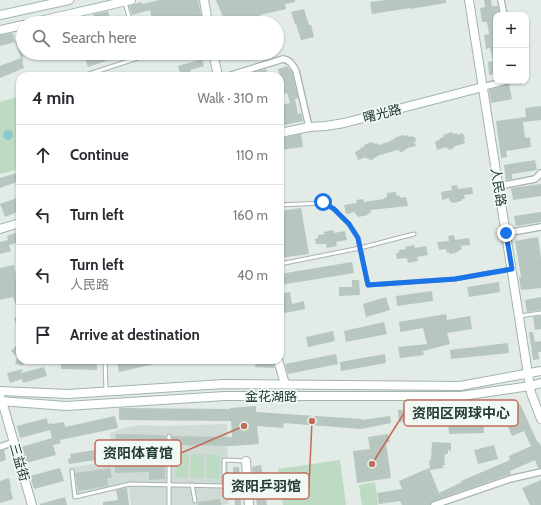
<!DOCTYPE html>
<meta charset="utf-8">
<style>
body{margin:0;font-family:Cabin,"Noto Sans SC",sans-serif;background:#f7f7f7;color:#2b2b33}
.controls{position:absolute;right:12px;top:12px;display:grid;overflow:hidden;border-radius:8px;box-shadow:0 1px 3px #0004}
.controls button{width:36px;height:36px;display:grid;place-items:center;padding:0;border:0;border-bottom:1px solid #e1e1e2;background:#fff;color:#2b2b33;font:20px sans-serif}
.stop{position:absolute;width:12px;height:12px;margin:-9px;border:3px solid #1a73e8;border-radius:50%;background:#fff}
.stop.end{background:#1a73e8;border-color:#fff;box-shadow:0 1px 4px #0008}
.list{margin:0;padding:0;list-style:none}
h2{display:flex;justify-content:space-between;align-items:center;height:52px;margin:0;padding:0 16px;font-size:17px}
h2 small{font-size:13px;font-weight:400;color:#7c7c81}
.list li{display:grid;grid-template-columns:26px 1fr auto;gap:12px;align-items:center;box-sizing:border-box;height:60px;padding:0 16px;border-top:1px solid #e1e1e2}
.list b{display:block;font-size:15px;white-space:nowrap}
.list p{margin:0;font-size:13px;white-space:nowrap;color:#7c7c81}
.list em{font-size:13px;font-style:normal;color:#7c7c81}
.icon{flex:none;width:22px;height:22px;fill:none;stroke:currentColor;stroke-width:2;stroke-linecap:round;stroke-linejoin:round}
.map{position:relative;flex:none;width:541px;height:505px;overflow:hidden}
.search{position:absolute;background:#fff;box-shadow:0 1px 3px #0004;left:16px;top:16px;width:268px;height:44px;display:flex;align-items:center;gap:10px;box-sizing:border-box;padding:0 14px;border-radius:22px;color:#7c7c81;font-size:15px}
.panel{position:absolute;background:#fff;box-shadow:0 1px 3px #0004;left:16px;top:72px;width:268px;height:292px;border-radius:12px}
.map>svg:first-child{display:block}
.built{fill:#d0dbd5}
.green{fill:#bcdbc2}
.water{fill:#8dc8cd}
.building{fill:#b7c6bf}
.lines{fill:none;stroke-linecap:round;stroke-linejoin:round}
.lane-casing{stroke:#a5b3ad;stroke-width:5}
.street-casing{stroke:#a5b3ad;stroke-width:8}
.secondary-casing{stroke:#a1b6ad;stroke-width:10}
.lane{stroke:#fff;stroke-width:3}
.street{stroke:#fff;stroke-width:5.5}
.secondary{stroke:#fff;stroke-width:8}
.route{stroke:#1a73e8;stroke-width:5}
.labels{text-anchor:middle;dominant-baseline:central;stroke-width:3.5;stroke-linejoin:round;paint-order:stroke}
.street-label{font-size:13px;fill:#233b33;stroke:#f2f8f4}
.leader{fill:none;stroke:#c16d59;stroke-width:1.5}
.callout-dot{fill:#c16d59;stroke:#f2f8f4;stroke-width:1.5}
.callout{fill:#f2f8f4;stroke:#c16d59;stroke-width:1.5}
.callout-label{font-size:14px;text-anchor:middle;font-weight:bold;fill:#233b33}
</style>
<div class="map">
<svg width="541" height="505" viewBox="0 0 541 505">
<rect width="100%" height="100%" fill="#e2ebe6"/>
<polygon class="built" points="227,424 228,504 221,505 131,505 129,487 72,499 69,468 112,461 110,433 124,428 140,425 165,426"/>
<g class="green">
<polygon points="20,96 20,169 0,174 0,102"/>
<polygon points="176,453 189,454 188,478 175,477"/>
<rect x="191" y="454" width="13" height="24"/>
<polygon points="207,454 220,455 219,479 206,478"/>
<polygon points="340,460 346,505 283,505 278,469"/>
<polygon points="375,482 378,505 362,505 359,485"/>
</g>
<circle class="water" cx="8" cy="135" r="5"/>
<g class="building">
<polygon points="160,0 198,0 202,18 183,23 153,23 150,10 132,15 129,6 141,2 142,4"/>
<polygon points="216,0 295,0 295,2 285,4 286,9 260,15 263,23 213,23 213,21 223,17"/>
<polygon points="387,0 446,0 446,3 410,9 410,8 372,14 370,2"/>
<polygon points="484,0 491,0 492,6 498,6 500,15 496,15 496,20 493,21 494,34 496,34 496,74 489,75 488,62 493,61 490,48 486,49 484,35 489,34 487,22 482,22 480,8 485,7"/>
<polygon points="304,9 309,25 311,25 314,37 301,40 296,24 295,24 291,12"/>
<polygon points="108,11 111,22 107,23 96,23 93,14"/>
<polygon points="13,33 15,41 23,38 23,63 15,42 0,46 0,35"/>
<polygon points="94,53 127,53 127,54 88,67 84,56"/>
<polygon points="21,58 24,68 0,78 0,66"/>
<polygon points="202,59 204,66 190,70 192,76 181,76 178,66"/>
<polygon points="287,66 292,72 298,98 295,99 298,114 301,113 303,121 280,126 280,105 290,103 287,93 280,95 280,76 278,69"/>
<polygon points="266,69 268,76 242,76"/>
<polygon points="509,85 512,99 491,103 489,90"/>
<polygon points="541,106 541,120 523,122 525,138 530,137 531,147 506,151 507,157 501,158 496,121 526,117 525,108"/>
<polygon points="452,132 453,134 457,133 458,135 462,133 462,135 464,134 465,139 463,139 465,143 453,147 454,148 449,150 448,148 446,149 446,147 437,150 435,142 440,139 440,138 444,137 443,135"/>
<polygon points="301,134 303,147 280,150 280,138"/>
<polygon points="403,135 404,136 408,135 409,137 412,136 413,137 415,137 416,141 414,142 416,146 407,148 407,149 404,150 405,151 400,152 399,150 397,151 397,150 377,156 377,157 374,158 374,159 369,160 369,158 366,159 366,157 358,160 355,152 361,149 360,148 364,147 364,145 372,142 374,144 377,143 378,145 382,144 391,141 391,140 395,139 394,138"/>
<polygon points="535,160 537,170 512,174 512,179 506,180 504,165"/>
<polygon points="20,172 20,181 0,188 0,178"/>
<polygon points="541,184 541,196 513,200 511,188"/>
<polygon points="457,185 458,189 472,187 473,194 464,195 465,199 462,199 462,201 459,201 459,202 452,203 452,202 450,202 449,198 442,200 441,192 452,190 451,186"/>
<polygon points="396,192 396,196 399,195 400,198 406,197 408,206 370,210 371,213 367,214 368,215 358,217 357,215 356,215 355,212 346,214 344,205 357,203 356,200 363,199 364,202 384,199 384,198 387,197 387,193"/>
<polygon points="20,197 20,211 5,217 0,204"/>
<polygon points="301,208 309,254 280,258 280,211"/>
<polygon points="541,212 541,222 516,226 514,216"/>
<polygon points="333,230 334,233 345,231 347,240 336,242 337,246 327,248 326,244 316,244 315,239 318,238 318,235 325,234 324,232"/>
<polygon points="20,231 20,242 9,245 11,251 0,254 0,242 8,240 7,236"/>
<polygon points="454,235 455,240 469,238 470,245 461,246 462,250 458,250 459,252 456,252 456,253 449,254 449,252 447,253 446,249 439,250 437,242 449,241 448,236"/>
<polygon points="538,237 541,258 541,288 521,290 519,277 521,277 515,241"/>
<polygon points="414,245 415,248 426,246 428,255 417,257 418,261 408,263 407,258 397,259 396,253 399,253 399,250 406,249 405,247"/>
<polygon points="352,262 354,273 280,285 280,274"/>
<polygon points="14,265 16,276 15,276 20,290 20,315 19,315 13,297 0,300 0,268"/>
<polygon points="352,280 359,280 360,295 339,296 339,287 352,287"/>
<polygon points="499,282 500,292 469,297 467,287"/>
<polygon points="432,291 433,301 397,306 396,296"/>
<polygon points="290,292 292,304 304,301 305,309 280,314 280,294"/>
<polygon points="386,297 390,310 366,317 363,304"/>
<polygon points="541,297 541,310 527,312 525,300"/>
<polygon points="446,314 447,320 470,316 472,329 447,333 450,344 423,351 424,355 400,358 398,347 427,344 423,328 400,332 399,322"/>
<polygon points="541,316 541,329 535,330 533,317"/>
<polygon points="20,317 20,333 19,334 14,318"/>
<polygon points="384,322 387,334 346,342 344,331"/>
<polygon points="333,331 335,341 308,347 306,337"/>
<polygon points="529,332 533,332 535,342 541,341 541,352 538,352 539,359 533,360"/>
<polygon points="20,342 20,360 25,360 23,366 15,364 17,357 11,351"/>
<polygon points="508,343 509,353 451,359 450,350"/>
<polygon points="336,354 338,364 288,374 285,364"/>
<polygon points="385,354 386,363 341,371 340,362"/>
<polygon points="61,360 97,360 97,370 61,369"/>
<polygon points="123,360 163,360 163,362 119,372 117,362"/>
<polygon points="256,360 273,360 274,368 255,367"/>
<polygon points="44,367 47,376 23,383 22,379 10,383 7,373 23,369 21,373"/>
<polygon points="514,403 520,404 538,443 539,442 541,446 541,468 538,468 535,460 510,471 511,474 433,501 431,503 430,505 402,505 400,501 379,504 377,493 402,489 399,481 429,468 439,493 462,482 461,481 510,460 509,456 531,446 524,431 512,436 503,416 483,417 484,433 449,434 448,419 399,422 398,410 514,404"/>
<polygon points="256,406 256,412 362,419 362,420 390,416 391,423 361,429 284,423 283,428 257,426 259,444 233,446 172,445 172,436 232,437 231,421 119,420 119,408 230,409 230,408"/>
<polygon points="115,416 118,428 60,440 61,443 53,445 56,455 26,463 21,447 52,438 50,430 20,438 17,426 47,418 48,424 51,423 52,424 64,422 65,427"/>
<polygon points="116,434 164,435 164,436 166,436 166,444 154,444 153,458 153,462 165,462 165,479 149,480 149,472 115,473 115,464 146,465 147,444 115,444"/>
<polygon points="388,434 390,442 386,443 391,478 357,483 353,451 370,449 368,437"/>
<polygon points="432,442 451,443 451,451 448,450 448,454 445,454 445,457 444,457 445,465 443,465 443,468 430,470 429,461 431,460"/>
<polygon points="494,445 498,459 478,464 474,450"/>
<polygon points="106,448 108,458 69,464 68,459 71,458 70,454"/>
<polygon points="4,450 6,460 0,462 0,451"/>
<polygon points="261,465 267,505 257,505 253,477 252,467"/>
<polygon points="233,467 239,467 241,505 235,505"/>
<polygon points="60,468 64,481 34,489 30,476"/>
<polygon points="110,468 112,478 107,478 108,486 78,491 75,473"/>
<polygon points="9,478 11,487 10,487 13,499 0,503 0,481"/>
<polygon points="541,480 541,505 530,505 522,488"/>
<polygon points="127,488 129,505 103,505 103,502 118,500 116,490"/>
<polygon points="65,497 67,505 40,505 40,504"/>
<polygon points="220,499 221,505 198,505 198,502"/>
</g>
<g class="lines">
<g class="lane-casing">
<g id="lane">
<polyline points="125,3 131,23"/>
<polyline points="86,75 153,53"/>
<polyline points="280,205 323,203 334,209 349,224 358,238 368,285 455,279 511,269"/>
<polyline points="280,264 360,248 414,234"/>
<polyline points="519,316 541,313"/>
<polyline points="105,360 106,390"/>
<polyline points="156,458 169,459"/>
<polyline points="72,471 75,497 130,484 224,486 224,460 246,461"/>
<polyline points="192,485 195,501"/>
<polyline points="169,505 169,436"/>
</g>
</g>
<g class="street-casing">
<g id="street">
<polyline points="501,0 504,15"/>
<path d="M228,76l55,-17c7,1 10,6 13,12l13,56"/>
<polyline points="483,87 507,81"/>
<polyline points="499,186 535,179 541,173"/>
<polyline points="506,233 541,227"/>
<polyline points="0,447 14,442"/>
<polyline points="434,505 510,479 541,472"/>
</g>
</g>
<g class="secondary-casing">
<g id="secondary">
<polyline points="204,0 208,23"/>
<polyline points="469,0 528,374 531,393 541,419"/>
<polyline points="0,15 69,0"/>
<polyline points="31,23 131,0"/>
<polyline points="0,30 23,25"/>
<polyline points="213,53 218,76"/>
<polyline points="280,133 309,127 326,126 344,123 483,87"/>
<polyline points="0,229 20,223"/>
<polyline points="278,360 285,384"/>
<polyline points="0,391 68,394 224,384 460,386 541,371"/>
<polyline points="0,397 2,401 32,505"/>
<polyline points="0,401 66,406 225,396 461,396 530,386 541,383"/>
<polyline points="246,461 249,505"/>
</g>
</g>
<use href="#lane" class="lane"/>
<use href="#street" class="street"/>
<use href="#secondary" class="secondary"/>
</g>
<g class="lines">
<polyline class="route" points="323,202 334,209 349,224 358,238 360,248 368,285 455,279 512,269 506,233"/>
</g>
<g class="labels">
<g class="street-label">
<text transform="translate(382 113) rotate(-14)">曙光路</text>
<text transform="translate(499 187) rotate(81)">人民路</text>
<text x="271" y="396">金花湖路</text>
<text transform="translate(20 462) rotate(74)">三益街</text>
</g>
</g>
<path class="leader" d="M372 464L404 413M244 426L181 453M312 421L309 486"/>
<g class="callout-dot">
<circle cx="372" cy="464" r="4"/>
<circle cx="244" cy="426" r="4"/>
<circle cx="312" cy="421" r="4"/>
</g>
<g class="callout">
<rect x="404" y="400" width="114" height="26" rx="4"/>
<rect x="95" y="440" width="86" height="26" rx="4"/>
<rect x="223" y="473" width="86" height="26" rx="4"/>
</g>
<g class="callout-label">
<text x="461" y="418">资阳区网球中心</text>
<text x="138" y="458">资阳体育馆</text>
<text x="266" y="491">资阳乒羽馆</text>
</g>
</svg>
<div class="controls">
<button>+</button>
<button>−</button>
</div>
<div class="stop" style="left:323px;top:202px"></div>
<div class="stop end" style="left:506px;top:233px"></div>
<div class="search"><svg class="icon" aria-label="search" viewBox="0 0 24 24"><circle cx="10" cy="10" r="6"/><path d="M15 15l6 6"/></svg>Search here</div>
<section class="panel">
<h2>4 min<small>Walk · 310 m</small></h2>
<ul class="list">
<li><svg class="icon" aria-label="ahead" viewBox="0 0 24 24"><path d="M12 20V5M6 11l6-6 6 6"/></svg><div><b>Continue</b></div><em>110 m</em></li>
<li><svg class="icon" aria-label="left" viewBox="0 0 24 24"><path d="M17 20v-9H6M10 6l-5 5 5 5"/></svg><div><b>Turn left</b></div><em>160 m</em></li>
<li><svg class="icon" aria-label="left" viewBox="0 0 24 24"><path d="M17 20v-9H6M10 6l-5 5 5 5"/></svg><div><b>Turn left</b><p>人民路</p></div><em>40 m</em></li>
<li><svg class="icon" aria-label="arrive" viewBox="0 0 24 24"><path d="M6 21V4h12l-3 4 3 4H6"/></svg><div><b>Arrive at destination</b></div></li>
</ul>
</section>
</div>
